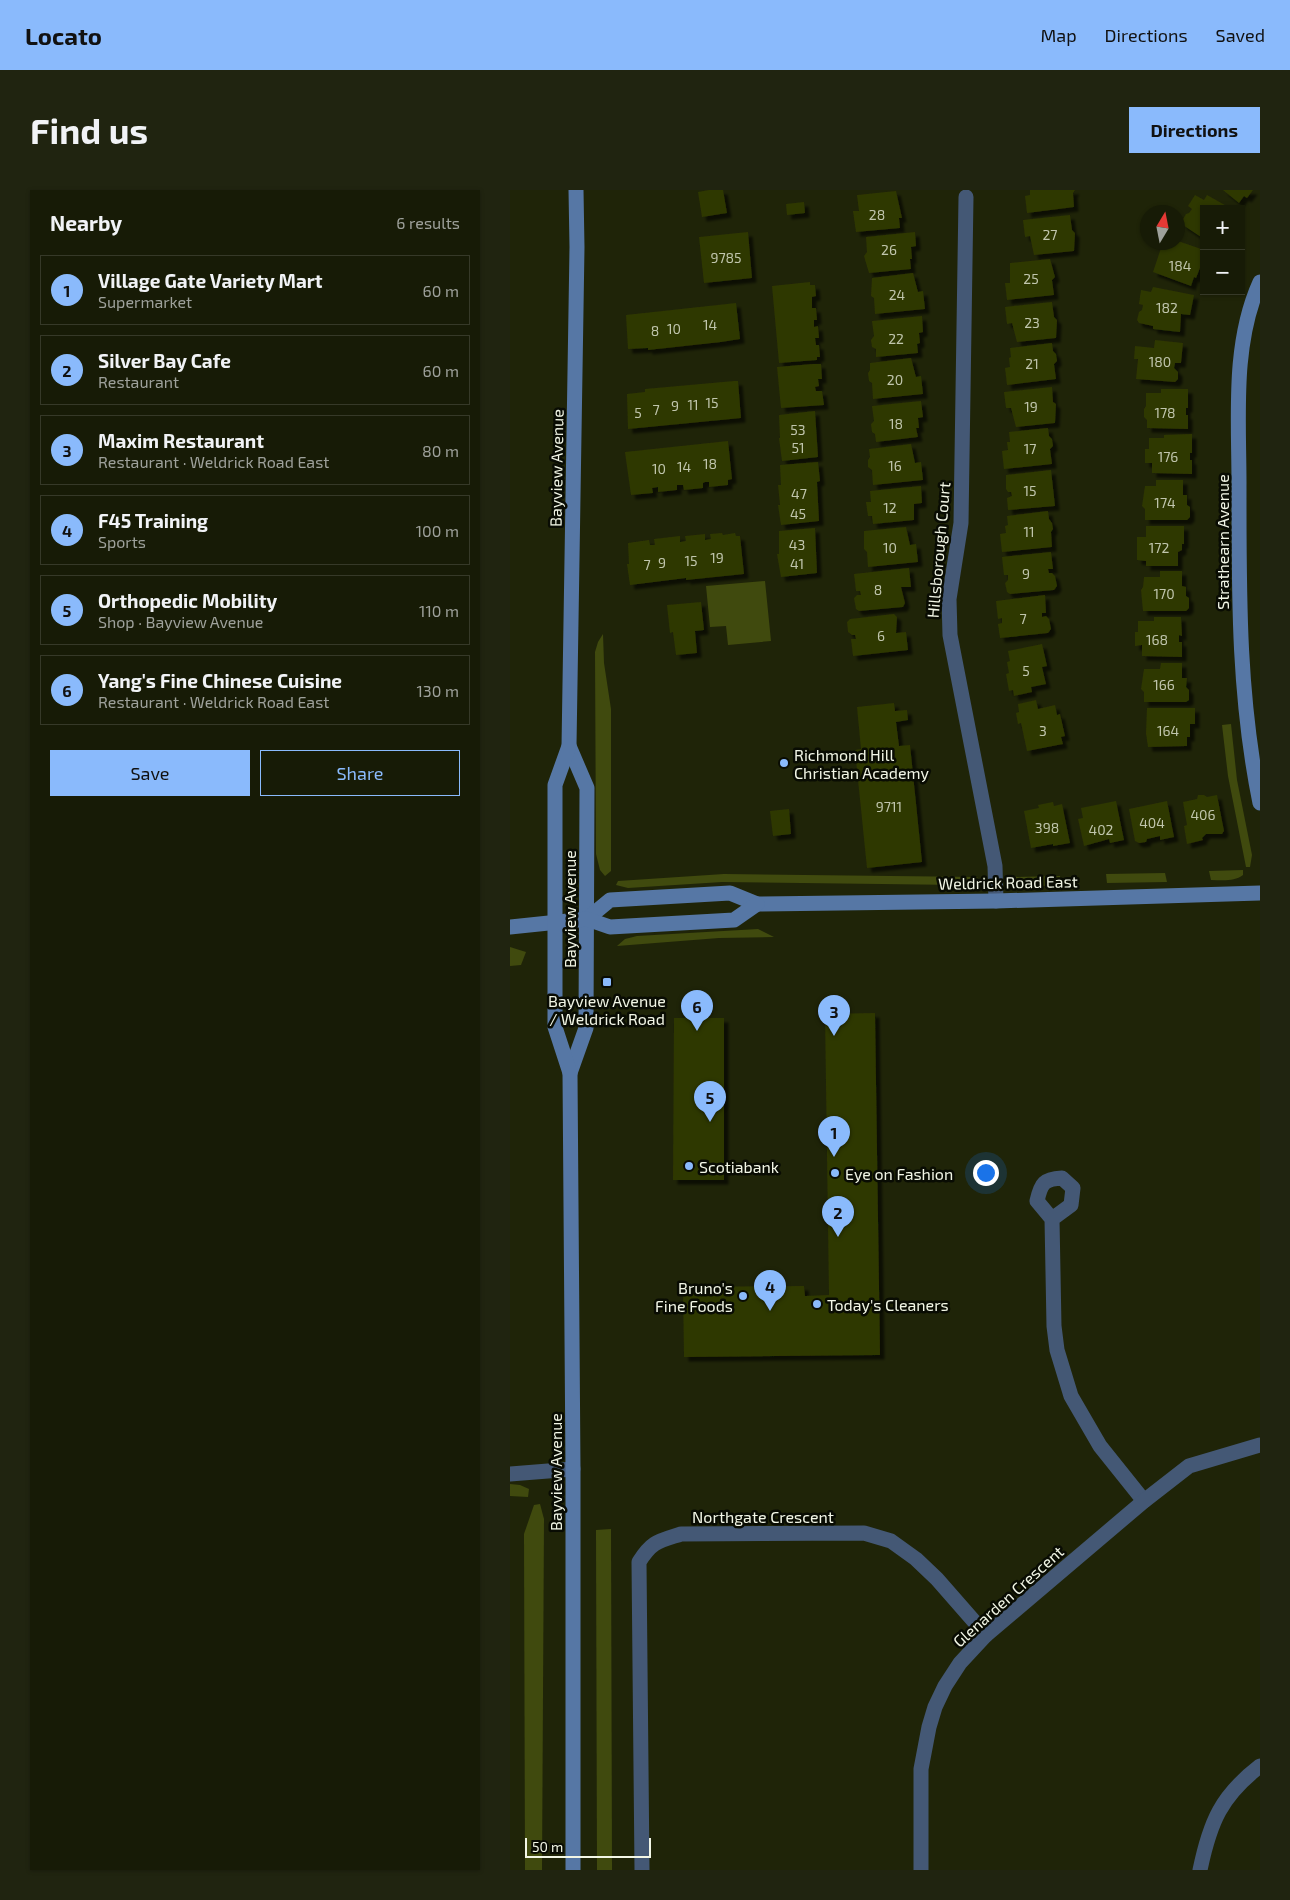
<!DOCTYPE html>
<meta charset="utf-8">
<style>
body{margin:0;font-family:"Exo 2",sans-serif;background:#202410;color:#f1f3f6}
.controls{position:absolute;right:15px;top:15px;display:grid;overflow:hidden;border-radius:0px;box-shadow:0 1px 4px #0004}
.controls button{width:45px;height:45px;display:grid;place-items:center;padding:0;border:0;border-bottom:1px solid #363928;background:#171b06;color:#f1f3f6;font:25px sans-serif}
.compass{position:absolute;left:630px;top:15px;width:45px;height:45px;border-radius:50%;background:#171b06;box-shadow:0 1px 4px #0004;rotate:10deg}
.scale{position:absolute;left:15px;bottom:12px;width:126px;box-sizing:border-box;padding-left:5px;border:2px solid #f2f6e6;border-top:0;font-size:14px;line-height:18px;white-space:nowrap;color:#f2f6e6;-webkit-text-stroke:4px #090c03;paint-order:stroke}
.you{position:absolute;left:475px;top:982px;width:18px;height:18px;margin:-12px;border:4px solid #fff;border-radius:50%;background:#1a73e8;box-shadow:0 0 0 8px #1a73e833}
.badge{display:grid;place-items:center;width:32px;height:32px;border-radius:50%;background:#8abafc;color:#111;font-size:16px;font-weight:700}
.pin{position:absolute;translate:-50% -41px;filter:drop-shadow(0 1px 2px #0008)}
.pin::after{content:'';position:absolute;top:26px;width:18px;height:15px;background:inherit;clip-path:polygon(0 0,100% 0,50% 100%)}
.list{margin:0;padding:0;list-style:none}
h2{display:flex;justify-content:space-between;align-items:center;height:65px;margin:0;padding:0 20px;font-size:21px}
h2 small{font-size:16px;font-weight:400;color:#9ea19b}
.list li{display:grid;grid-template-columns:32px 1fr auto;gap:15px;align-items:center;box-sizing:border-box;height:70px;margin:0 10px 10px;padding:0 10px;border:1px solid #363928;border-radius:0px}
.list b{display:block;font-size:19px;white-space:nowrap}
.list p{margin:0;font-size:16px;white-space:nowrap;color:#9ea19b}
.list em{font-size:16px;font-style:normal;color:#9ea19b}
.actions{display:flex;gap:10px;padding:15px 20px}
.actions a{flex:1;padding:11px 0;border:1px solid #8abafc;border-radius:0px;text-align:center;font-size:18px;color:#8abafc}
.actions .main{background:#8abafc;color:#111}
.map{position:relative;flex:none;width:750px;height:1680px;overflow:hidden;border-radius:0px}
header{display:flex;align-items:center;gap:30px;box-sizing:border-box;height:70px;padding:0 25px;background:#8abafc;color:#111}
header strong{font-size:24px}
nav{display:flex;gap:28px;margin-inline-start:auto;font-size:18px}
.intro{display:flex;align-items:center;justify-content:space-between;box-sizing:border-box;height:120px;padding:0 30px}
h1{margin:0;font-size:35px}
.button{padding:12px 22px;border-radius:0px;background:#8abafc;color:#111;font-size:18px;font-weight:700}
main{display:flex;gap:30px;padding:0 30px}
aside{flex:1;background:#171b06;border-radius:0px;box-shadow:0 1px 4px #0004}
.map>svg:first-child{display:block}
.green{fill:#404a0e}
.building{fill:#2f3703;filter:url(#shadow)}
.lines{fill:none;stroke-linecap:round;stroke-linejoin:round}
.street{stroke:#445875;stroke-width:15}
.secondary{stroke:#5677a5;stroke-width:15}
.poi-dot{fill:#8abafc;stroke:#090c03;stroke-width:2}
.labels{text-anchor:middle;dominant-baseline:central;stroke-width:5;stroke-linejoin:round;paint-order:stroke}
.number-label{font-size:14px;fill:#c1c6ad}
.street-label{font-size:16px;fill:#f2f6e6;stroke:#090c03}
.poi-label{font-size:16px;fill:#f2f6e6;stroke:#090c03;text-anchor:start}
</style>
<header>
<strong>Locato</strong>
<nav><a>Map</a><a>Directions</a><a>Saved</a></nav>
</header>
<div class="intro"><h1>Find us</h1><a class="button">Directions</a></div>
<main>
<aside>
<h2>Nearby<small>6 results</small></h2>
<ul class="list">
<li><span class="badge">1</span><div><b>Village Gate Variety Mart</b><p>Supermarket</p></div><em>60 m</em></li>
<li><span class="badge">2</span><div><b>Silver Bay Cafe</b><p>Restaurant</p></div><em>60 m</em></li>
<li><span class="badge">3</span><div><b>Maxim Restaurant</b><p>Restaurant · Weldrick Road East</p></div><em>80 m</em></li>
<li><span class="badge">4</span><div><b>F45 Training</b><p>Sports</p></div><em>100 m</em></li>
<li><span class="badge">5</span><div><b>Orthopedic Mobility</b><p>Shop · Bayview Avenue</p></div><em>110 m</em></li>
<li><span class="badge">6</span><div><b>Yang's Fine Chinese Cuisine</b><p>Restaurant · Weldrick Road East</p></div><em>130 m</em></li>
</ul>
<div class="actions"><a class="main">Save</a><a>Share</a></div>
</aside>
<div class="map">
<svg width="750" height="1680" viewBox="0 0 750 1680">
<defs>
<filter id="shadow"><feDropShadow dx="4.5" dy="4.5" stdDeviation="1" flood-color="#0009"/></filter>
</defs>
<rect width="100%" height="100%" fill="#1f2408"/>
<g class="green">
<polygon points="255,391 261,451 218,455 216,436 200,437 196,396"/>
<polygon points="93,444 94,473 101,519 101,681 95,686 90,680 86,664 85,462 88,452"/>
<polygon points="721,534 727,590 742,665 740,677 736,677 718,586 712,535"/>
<path d="M733,680v5c-9,7 -21,5 -32,5l-2,-9z"/>
<polygon points="655,683 657,692 597,693 596,684"/>
<polygon points="214,684 468,687 461,692 450,695 212,692 118,698 106,695 108,691"/>
<path d="M550,686l1,9c-15,0 -40,6 -50,-8z"/>
<polygon points="248,739 264,747 209,748 107,756 115,749 127,746"/>
<polygon points="0,757 16,762 11,775 0,776"/>
<polygon points="0,1294 10,1295 19,1299 18,1307 0,1306"/>
<polygon points="30,1314 34,1329 32,1680 15,1680 14,1344 24,1315"/>
<polygon points="101,1339 102,1680 87,1680 86,1340"/>
</g>
<g class="building">
<polygon points="199,0 213,0 217,23 192,27 188,2"/>
<polygon points="520,0 565,0 563,3 564,17 517,23 515,6 520,5"/>
<polygon points="713,0 743,0 737,8 734,6 729,13"/>
<polygon points="386,1 392,28 389,28 390,38 346,42 343,21 349,21 347,5"/>
<polygon points="685,5 694,10 697,5 722,19 694,19 694,49 673,35 672,31 676,24 679,23 682,19 678,16"/>
<polygon points="294,12 295,23 277,25 276,14"/>
<polygon points="560,25 562,40 565,43 564,61 524,65 520,46 515,47 513,30"/>
<polygon points="238,42 242,88 194,93 189,47"/>
<polygon points="405,42 406,56 401,57 402,69 400,69 401,79 359,83 354,66 357,62 356,47"/>
<polygon points="668,51 694,60 694,79 690,78 686,88 684,87 681,96 643,82 653,52 668,52"/>
<polygon points="540,69 545,87 542,90 544,105 497,110 495,93 500,93 500,73"/>
<polygon points="403,83 408,102 413,101 415,119 365,124 364,108 361,106 362,88"/>
<polygon points="300,92 300,95 305,95 306,106 302,107 302,118 306,118 307,130 304,130 304,137 308,136 309,148 305,148 306,155 309,155 310,167 307,167 307,170 269,173 262,96"/>
<polygon points="643,97 684,105 680,125 671,124 670,142 643,139 643,136 629,133 627,130 629,122 632,120 633,115 629,114 631,100 641,102"/>
<polygon points="542,112 544,127 547,130 546,148 507,152 502,133 497,134 495,117"/>
<polygon points="226,113 230,149 211,152 138,160 138,158 118,159 116,125"/>
<polygon points="412,126 413,142 409,143 410,153 407,154 408,163 366,167 366,159 362,157 361,150 364,146 362,131"/>
<polygon points="645,150 673,153 671,173 665,173 664,178 668,182 668,189 665,192 626,189 628,169 624,169 625,156 644,158"/>
<polygon points="542,153 543,161 546,164 547,171 544,174 546,189 497,195 495,178 500,177 499,168 501,167 500,158"/>
<polygon points="401,168 406,187 411,186 413,204 363,209 362,193 359,191 358,183 360,180 360,173"/>
<polygon points="303,174 311,174 312,189 308,189 309,196 305,197 306,201 312,201 314,215 271,218 267,177"/>
<polygon points="224,191 228,191 231,228 118,239 117,204 135,202 135,199"/>
<polygon points="542,197 543,212 546,214 545,233 506,237 501,218 496,218 494,202"/>
<polygon points="651,199 678,199 678,218 676,218 676,225 678,225 678,239 637,238 637,230 634,227 634,219 636,216 636,203 651,203"/>
<polygon points="411,211 413,227 408,228 409,238 406,238 408,247 366,252 365,244 362,242 361,234 364,231 362,216"/>
<polygon points="305,221 308,267 272,271 269,248 270,248 269,225"/>
<polygon points="538,238 539,246 542,249 543,256 540,259 542,274 494,279 492,261 498,260 497,252 500,252 499,242"/>
<polygon points="682,244 682,263 680,263 680,270 682,270 682,284 642,283 642,273 635,273 635,259 639,259 639,248 654,248 654,245"/>
<polygon points="218,251 222,289 218,290 218,295 199,297 199,292 195,292 193,293 193,298 174,300 173,295 167,295 167,300 148,302 148,297 142,298 143,303 121,305 115,262"/>
<polygon points="401,254 405,273 411,272 413,290 363,295 362,280 358,277 358,270 360,267 359,259"/>
<polygon points="308,272 310,291 307,292 309,331 271,335 268,315 270,315 268,295 271,295 270,275"/>
<polygon points="541,280 545,316 498,320 497,308 502,306 501,302 498,302 496,299 496,285"/>
<polygon points="646,290 673,290 673,305 677,305 677,315 680,317 680,327 677,330 635,330 635,319 632,316 635,296 646,296"/>
<polygon points="411,296 412,313 404,314 404,330 363,334 362,326 358,326 356,312 361,312 360,301"/>
<polygon points="538,321 539,329 542,333 543,339 541,342 542,357 492,362 490,344 496,343 495,336 498,335 497,326"/>
<polygon points="636,336 674,336 674,354 672,354 672,360 668,362 668,376 636,376 636,371 627,370 627,347 636,347"/>
<polygon points="396,337 400,355 406,354 408,372 358,377 357,362 354,359 354,341"/>
<polygon points="305,338 307,383 271,387 267,364 269,364 269,341"/>
<polygon points="212,343 213,345 225,343 226,346 230,346 234,384 176,390 176,388 120,395 117,374 119,374 118,353 139,350 140,355 145,355 144,349 170,346 170,352 176,351 175,346 195,344 195,350 201,349 200,344"/>
<polygon points="541,362 543,379 538,379 539,383 542,383 545,386 547,396 544,400 500,404 497,402 495,393 498,390 498,385 494,385 492,367"/>
<polygon points="399,378 401,397 391,397 395,413 393,417 349,421 346,419 344,408 347,405 351,405 350,401 346,401 344,384"/>
<polygon points="650,381 672,381 672,396 676,397 676,406 679,408 679,418 676,421 633,421 631,400 633,397 634,387 650,387"/>
<polygon points="535,405 536,423 532,423 532,427 536,426 539,429 541,439 538,443 490,448 488,434 492,433 492,428 488,429 486,411"/>
<polygon points="191,412 194,440 185,441 187,463 166,465 163,442 160,443 157,415"/>
<polygon points="384,424 387,427 386,443 396,442 398,460 343,466 341,449 346,449 345,445 342,445 338,442 337,432 340,429"/>
<polygon points="644,427 671,427 672,446 669,445 669,452 672,452 672,467 632,466 632,455 625,456 625,442 628,442 628,431 644,431"/>
<polygon points="532,454 537,476 532,477 536,494 521,497 522,502 504,506 503,500 499,501 496,484 499,483 497,472 500,471 498,461"/>
<polygon points="651,473 672,473 672,488 677,488 676,497 679,500 679,510 676,512 634,512 634,502 631,499 634,479 650,479"/>
<polygon points="526,510 528,519 545,515 547,525 550,524 555,546 551,547 553,554 517,561 511,533 508,534 506,523 509,522 508,514"/>
<polygon points="384,513 385,521 397,520 398,530 386,532 389,556 400,555 412,672 357,678 345,560 351,559 347,517"/>
<polygon points="637,518 685,518 685,534 680,534 680,547 677,547 677,556 638,557 636,543"/>
<polygon points="688,605 694,605 697,607 707,605 714,641 712,644 696,644 692,648 693,650 677,654 674,636 677,635 673,612 687,609"/>
<polygon points="606,611 614,650 600,653 599,649 574,656 568,629 573,628 571,618"/>
<polygon points="657,611 664,647 650,650 650,646 637,649 636,652 629,653 625,651 619,619"/>
<polygon points="543,612 544,616 552,614 560,653 543,656 543,654 521,658 514,621 529,618 528,615"/>
<polygon points="279,619 281,644 263,646 260,621"/>
<polygon points="365,823 370,1165 174,1167 173,1097 294,1096 295,1106 319,1105 315,824"/>
<polygon points="164,828 214,828 214,990 163,990"/>
</g>
<g class="lines">
<g class="street">
<polyline points="456,7 451,333 439,409 440,445 485,676 486,711"/>
<path d="M542,1029l-15,-18c4,-18 7,-22 25,-23l11,10 -2,17 -19,14 2,107 3,24 14,46 29,50 44,55"/>
<polyline points="0,1284 63,1279"/>
<path d="M132,1680l-3,-308c13,-21 20,-21 42,-28l183,-1 27,8 25,18 21,20 49,56"/>
<polyline points="411,1680 411,1579 419,1537 425,1517 435,1496 450,1473 476,1445 634,1311 679,1276 750,1255"/>
<path d="M690,1680c10,-48 21,-74 60,-104"/>
</g>
<g class="secondary">
<path d="M750,92c-28,62 -21,135 -21,201 0,110 -1,212 21,320"/>
<polyline points="59,556 77,598 76,838 60,883"/>
<polyline points="77,729 100,710 220,703 247,714 486,711 750,703"/>
<polyline points="0,737 77,729 100,737 224,730 247,714"/>
<polyline points="63,1680 63,1279 60,883 45,837 45,595 59,556 67,57 66,0"/>
</g>
</g>
<g class="poi-dot">
<circle cx="274" cy="573" r="5"/>
<rect x="92" y="787" width="10" height="10" rx="2.5"/>
<circle cx="179" cy="976" r="5"/>
<circle cx="325" cy="983" r="5"/>
<circle cx="233" cy="1106" r="5"/>
<circle cx="307" cy="1114" r="5"/>
</g>
<g class="labels">
<g class="number-label">
<text x="367" y="24">28</text>
<text x="540" y="44">27</text>
<text x="379" y="59">26</text>
<text x="216" y="67">9785</text>
<text x="670" y="75">184</text>
<text x="521" y="88">25</text>
<text x="387" y="104">24</text>
<text x="657" y="117">182</text>
<text x="522" y="132">23</text>
<text x="200" y="134">14</text>
<text x="164" y="138">10</text>
<text x="145" y="140">8</text>
<text x="386" y="148">22</text>
<text x="650" y="171">180</text>
<text x="522" y="173">21</text>
<text x="385" y="189">20</text>
<text x="202" y="212">15</text>
<text x="183" y="214">11</text>
<text x="165" y="215">9</text>
<text x="521" y="216">19</text>
<text x="146" y="219">7</text>
<text x="128" y="222">5</text>
<text x="655" y="222">178</text>
<text x="386" y="233">18</text>
<text x="288" y="239">53</text>
<text x="288" y="257">51</text>
<text x="520" y="258">17</text>
<text x="658" y="266">176</text>
<text x="200" y="273">18</text>
<text x="385" y="275">16</text>
<text x="174" y="276">14</text>
<text x="149" y="278">10</text>
<text x="520" y="300">15</text>
<text x="289" y="303">47</text>
<text x="655" y="312">174</text>
<text x="380" y="317">12</text>
<text x="288" y="323">45</text>
<text x="519" y="341">11</text>
<text x="287" y="354">43</text>
<text x="380" y="357">10</text>
<text x="649" y="357">172</text>
<text x="207" y="367">19</text>
<text x="181" y="370">15</text>
<text x="152" y="372">9</text>
<text x="287" y="373">41</text>
<text x="137" y="374">7</text>
<text x="516" y="383">9</text>
<text x="368" y="399">8</text>
<text x="654" y="403">170</text>
<text x="513" y="428">7</text>
<text x="371" y="445">6</text>
<text x="647" y="449">168</text>
<text x="516" y="480">5</text>
<text x="654" y="494">166</text>
<text x="533" y="540">3</text>
<text x="658" y="540">164</text>
<text x="379" y="616">9711</text>
<text x="693" y="624">406</text>
<text x="642" y="632">404</text>
<text x="537" y="637">398</text>
<text x="591" y="639">402</text>
</g>
<g class="street-label">
<text transform="translate(46 278) rotate(-89)">Bayview Avenue</text>
<text transform="translate(712 352) rotate(-90)">Strathearn Avenue</text>
<text transform="translate(428 360) rotate(-85)">Hillsborough Court</text>
<text transform="translate(498 692) rotate(-1)">Weldrick Road East</text>
<text transform="translate(59 719) rotate(-90)">Bayview Avenue</text>
<text transform="translate(45 1282) rotate(-90)">Bayview Avenue</text>
<text x="253" y="1326">Northgate Crescent</text>
<text transform="translate(498 1406) rotate(-42)">Glenarden Crescent</text>
</g>
<g class="poi-label">
<text x="284" y="564">Richmond Hill<tspan x="284" dy="18">Christian Academy</tspan></text>
<text x="97" y="810" text-anchor="middle">Bayview Avenue<tspan x="97" dy="18">/ Weldrick Road</tspan></text>
<text x="189" y="976">Scotiabank</text>
<text x="335" y="983">Eye on Fashion</text>
<text x="223" y="1097" text-anchor="end">Bruno's<tspan x="223" dy="18">Fine Foods</tspan></text>
<text x="317" y="1114">Today's Cleaners</text>
</g>
</g>
</svg>
<div class="controls">
<button>+</button>
<button>−</button>
</div>
<svg class="compass" viewBox="-18 -18 36 36"><path d="M0-13l5 13h-10z" fill="#e53935"/><path d="M0 13l5-13h-10z" fill="#9ea19b"/></svg>
<div class="scale">50 m</div>
<div class="you"></div>
<div class="pin badge" style="left:324px;top:967px">1</div>
<div class="pin badge" style="left:328px;top:1047px">2</div>
<div class="pin badge" style="left:324px;top:846px">3</div>
<div class="pin badge" style="left:260px;top:1121px">4</div>
<div class="pin badge" style="left:200px;top:932px">5</div>
<div class="pin badge" style="left:187px;top:841px">6</div>
</div>
</main>
